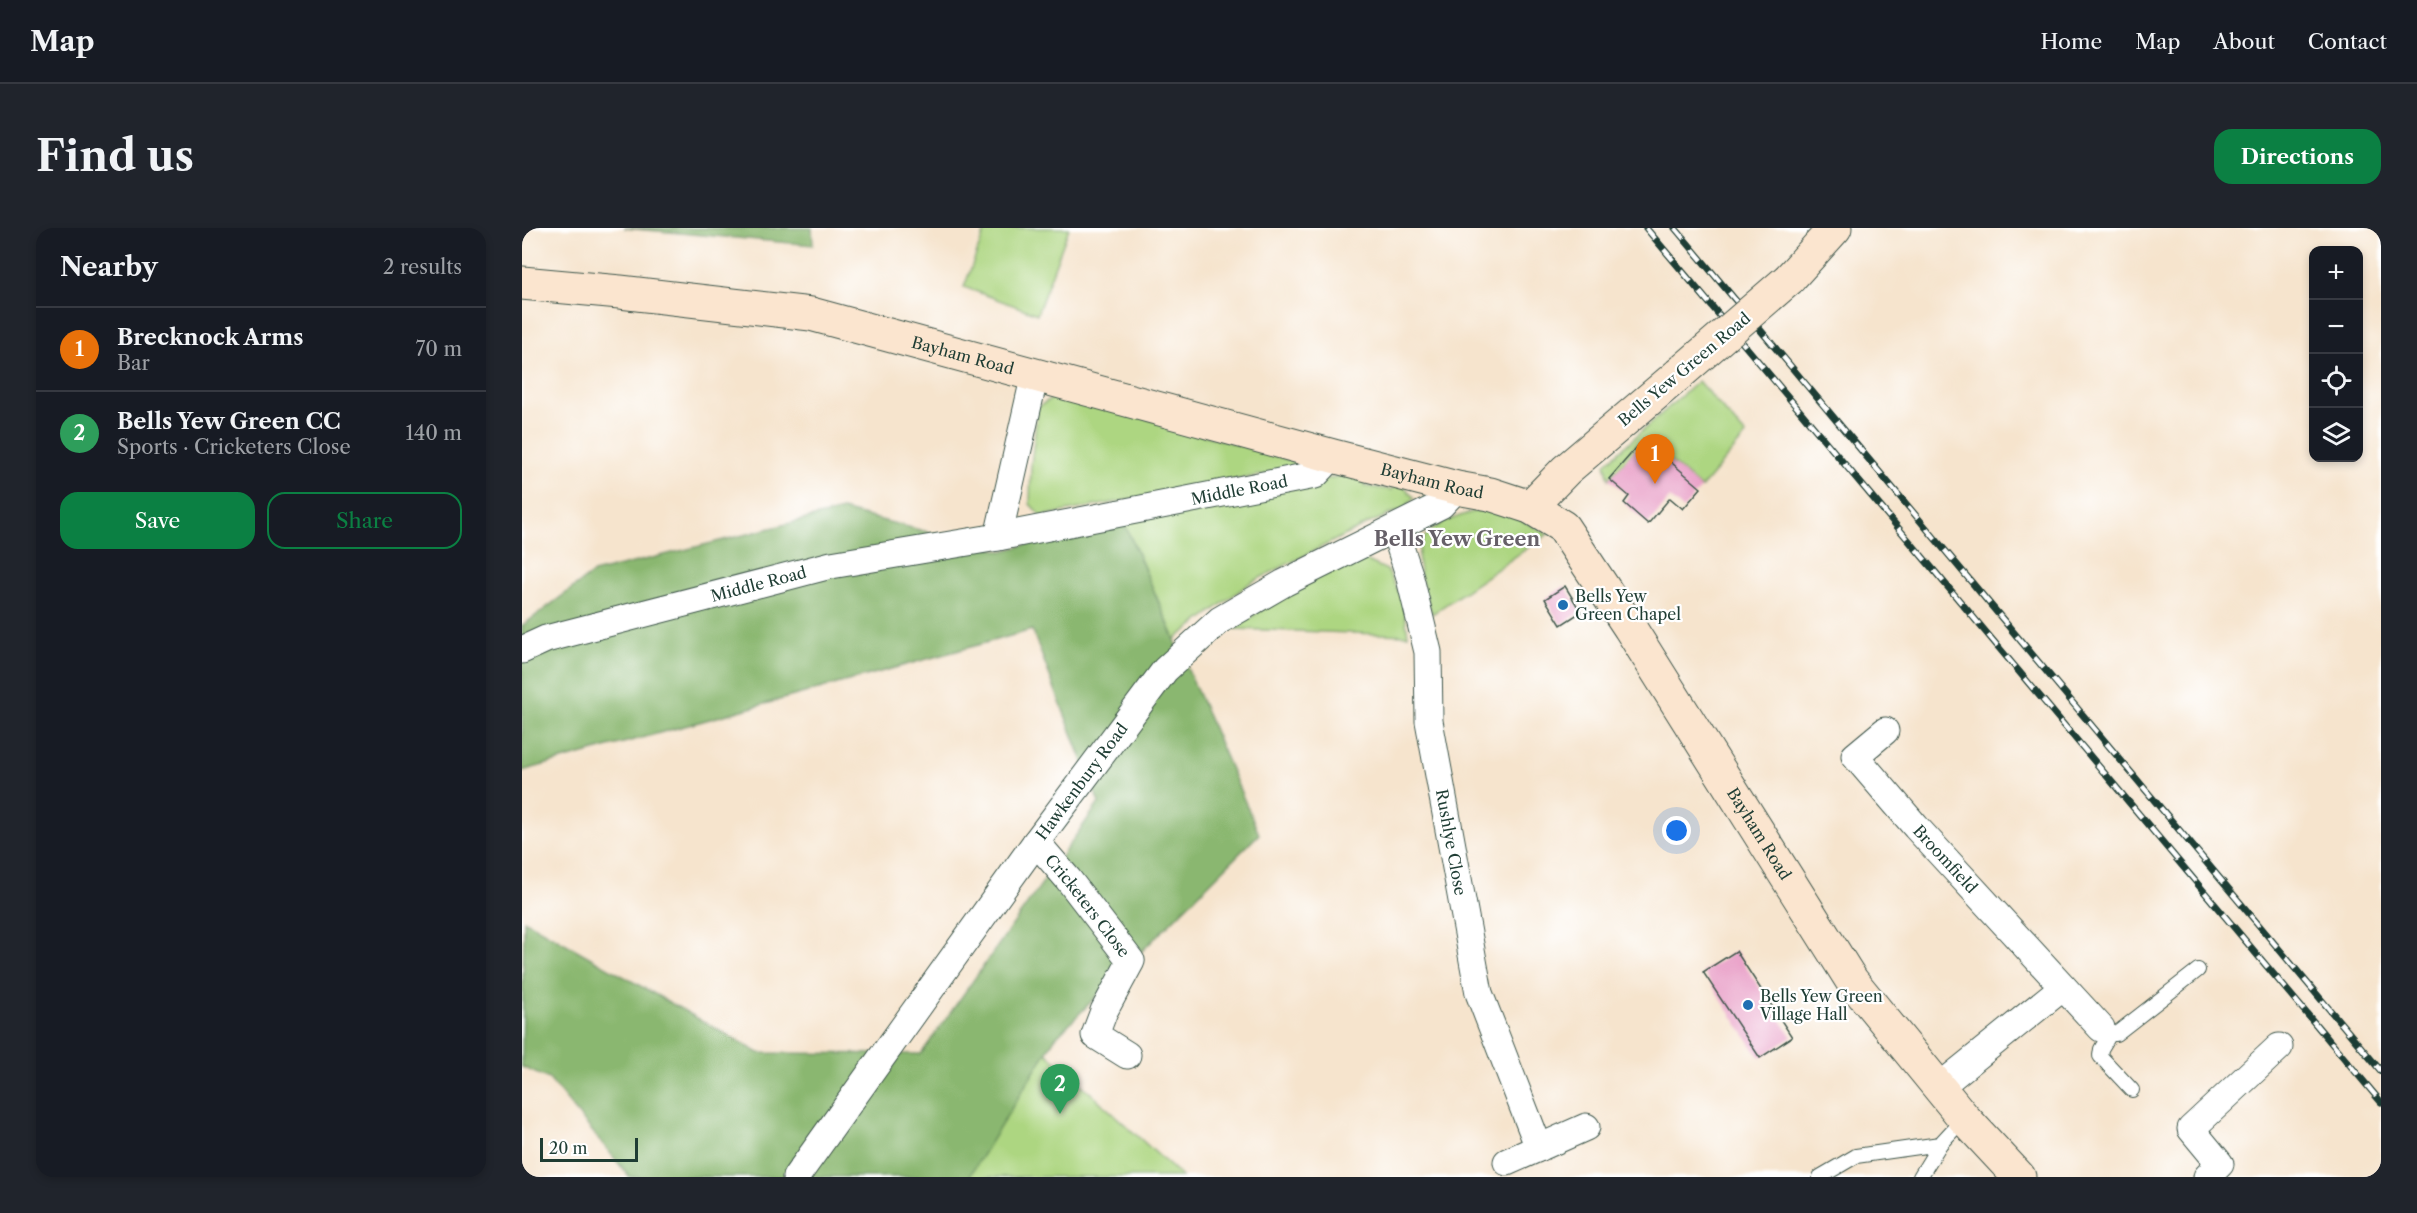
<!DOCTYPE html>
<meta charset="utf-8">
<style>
body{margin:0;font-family:"Libre Caslon Text",serif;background:#20242c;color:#f1f3f6}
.controls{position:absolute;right:18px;top:18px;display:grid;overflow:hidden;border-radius:12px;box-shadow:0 3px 9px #0003}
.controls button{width:54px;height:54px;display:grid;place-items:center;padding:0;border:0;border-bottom:2px solid #363941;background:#171b24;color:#f1f3f6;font:30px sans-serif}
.scale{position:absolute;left:18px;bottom:15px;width:98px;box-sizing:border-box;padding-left:6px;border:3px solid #1f3d34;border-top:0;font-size:16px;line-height:21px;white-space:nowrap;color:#1f3d34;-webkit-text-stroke:4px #fff;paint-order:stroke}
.you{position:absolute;left:1155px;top:603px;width:21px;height:21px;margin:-15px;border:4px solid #fff;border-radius:50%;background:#1a73e8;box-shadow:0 0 0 9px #1a73e833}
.badge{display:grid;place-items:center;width:39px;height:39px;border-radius:50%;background:#0b8043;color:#fff;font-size:20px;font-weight:700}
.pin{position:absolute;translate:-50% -50px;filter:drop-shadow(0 2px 3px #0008)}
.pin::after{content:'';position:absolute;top:32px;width:21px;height:18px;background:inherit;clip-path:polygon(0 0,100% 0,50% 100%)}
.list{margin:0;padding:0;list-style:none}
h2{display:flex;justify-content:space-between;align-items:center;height:78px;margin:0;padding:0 24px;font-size:26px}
h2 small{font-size:20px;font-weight:400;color:#9ea1a6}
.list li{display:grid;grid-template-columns:39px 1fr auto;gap:18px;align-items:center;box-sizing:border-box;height:84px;padding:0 24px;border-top:2px solid #363941}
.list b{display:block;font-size:22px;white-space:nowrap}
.list p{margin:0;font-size:20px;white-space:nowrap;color:#9ea1a6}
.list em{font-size:20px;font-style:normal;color:#9ea1a6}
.actions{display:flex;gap:12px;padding:18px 24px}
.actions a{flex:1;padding:14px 0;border:2px solid #0b8043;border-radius:18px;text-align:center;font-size:21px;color:#0b8043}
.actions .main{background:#0b8043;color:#fff}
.icon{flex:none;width:33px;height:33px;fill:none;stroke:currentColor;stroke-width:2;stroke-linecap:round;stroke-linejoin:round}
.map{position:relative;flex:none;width:1859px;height:949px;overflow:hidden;border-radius:18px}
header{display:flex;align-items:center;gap:36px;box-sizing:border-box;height:84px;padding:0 30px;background:#171b24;border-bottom:2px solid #363941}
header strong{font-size:28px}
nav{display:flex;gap:33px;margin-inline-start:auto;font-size:21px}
.intro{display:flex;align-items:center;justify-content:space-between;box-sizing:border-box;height:144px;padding:0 36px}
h1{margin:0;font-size:42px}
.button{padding:15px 27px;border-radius:18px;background:#0b8043;color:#fff;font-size:21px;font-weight:700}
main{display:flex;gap:36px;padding:0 36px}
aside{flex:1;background:#171b24;border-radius:18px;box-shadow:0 3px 9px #0003}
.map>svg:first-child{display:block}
.green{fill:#add681;stroke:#668a5a;stroke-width:1.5}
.forest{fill:#8ab76f;stroke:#547a52;stroke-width:1.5}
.building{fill:#e9a0c8}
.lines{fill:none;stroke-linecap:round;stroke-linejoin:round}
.lane-casing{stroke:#3f564b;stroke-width:16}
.street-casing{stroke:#3f564b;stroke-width:29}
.secondary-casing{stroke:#3f564b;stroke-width:35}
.lane{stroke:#fff;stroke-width:14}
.street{stroke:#fff;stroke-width:27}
.secondary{stroke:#fbe5cf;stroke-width:33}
.rail-casing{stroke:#1f3d34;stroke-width:7}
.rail{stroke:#fff;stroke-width:4.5;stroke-dasharray:14;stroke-linecap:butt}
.secondary-bridge-casing{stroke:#3f564b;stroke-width:35;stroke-linecap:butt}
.secondary-bridge{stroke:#fbe5cf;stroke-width:33}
.poi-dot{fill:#1f6fb2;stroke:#fff;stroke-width:2}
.labels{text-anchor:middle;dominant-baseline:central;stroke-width:4.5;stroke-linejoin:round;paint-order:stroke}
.street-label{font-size:16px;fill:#1f3d34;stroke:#fff}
.poi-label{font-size:16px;fill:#1f3d34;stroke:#fff;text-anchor:start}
.quarter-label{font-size:20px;font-weight:bold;fill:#666068;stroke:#fff}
</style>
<header>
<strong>Map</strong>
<nav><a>Home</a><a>Map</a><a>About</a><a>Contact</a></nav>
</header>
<div class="intro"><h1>Find us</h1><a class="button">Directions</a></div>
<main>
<aside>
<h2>Nearby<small>2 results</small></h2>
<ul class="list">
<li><span class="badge" style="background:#e8710a">1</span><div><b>Brecknock Arms</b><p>Bar</p></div><em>70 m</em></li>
<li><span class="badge" style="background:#2e9e5b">2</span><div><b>Bells Yew Green CC</b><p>Sports · Cricketers Close</p></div><em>140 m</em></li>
</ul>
<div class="actions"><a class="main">Save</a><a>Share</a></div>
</aside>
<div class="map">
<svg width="1859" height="949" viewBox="0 0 1859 949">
<rect width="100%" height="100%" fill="#fff"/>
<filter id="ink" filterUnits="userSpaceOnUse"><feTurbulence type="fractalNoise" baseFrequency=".0167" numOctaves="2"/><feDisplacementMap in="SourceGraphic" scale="12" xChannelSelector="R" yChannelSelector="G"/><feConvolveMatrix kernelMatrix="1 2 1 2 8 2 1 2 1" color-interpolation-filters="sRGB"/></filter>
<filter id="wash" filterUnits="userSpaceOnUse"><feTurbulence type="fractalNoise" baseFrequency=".008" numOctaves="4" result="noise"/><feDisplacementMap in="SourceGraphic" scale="24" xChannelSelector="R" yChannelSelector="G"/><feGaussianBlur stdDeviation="1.35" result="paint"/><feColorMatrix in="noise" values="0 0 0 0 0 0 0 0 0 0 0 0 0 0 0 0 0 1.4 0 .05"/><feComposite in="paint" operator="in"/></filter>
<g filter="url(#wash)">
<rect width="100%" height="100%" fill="#f6e4cd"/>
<g class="green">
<polygon points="464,0 547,0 515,86 442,59"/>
<polygon points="1176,153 1224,207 1179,260 1123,211 1087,251 1083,236"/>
<polygon points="538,165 788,238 519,288 508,276 509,237 516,179"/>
<polygon points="825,246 843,250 842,258 870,262 872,258 883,259 892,270 881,281 845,296 728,355 653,411 601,292 793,254"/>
<path d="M964,280l22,5 40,21 -116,80c-24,-71 -22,-85 54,-106z"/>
<path d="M843,332l22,10 16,31 5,34 -173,-6c37,-27 83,-65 130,-69z"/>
<polygon points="524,824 660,949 443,949"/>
</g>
<g class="forest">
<polygon points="102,0 290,0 291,17"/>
<polygon points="320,282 480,323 601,292 737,606 533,810 447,949 108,949 27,851 0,839 2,692 237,825 399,826 577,575 510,402 0,543 0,398 71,345"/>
</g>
<g id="blocks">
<g class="building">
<polygon points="1122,211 1179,260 1161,281 1148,270 1126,296 1102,275 1107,268 1087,251"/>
<polygon points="1043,358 1059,384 1039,397 1023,371"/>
<polygon points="1214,723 1270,809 1238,830 1181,744"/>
</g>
</g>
</g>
<g filter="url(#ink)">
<use href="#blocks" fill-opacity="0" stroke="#3f564b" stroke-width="1.5"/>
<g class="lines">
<g class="lane-casing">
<g id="lane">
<polyline points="1579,800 1588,806 1594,806 1676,742"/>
<polyline points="1588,806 1579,821 1578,828 1610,862"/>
<polyline points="1298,949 1334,928 1418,916"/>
<polyline points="1398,949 1418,916 1442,890"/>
</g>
</g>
<g class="street-casing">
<g id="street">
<path id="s1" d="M872,301l15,45 19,78 1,69 50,272 60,155"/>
<polyline points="476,309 513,146"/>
<path id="s2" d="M0,422l24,-11 285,-74 167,-28 317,-62 18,-19"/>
<path id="s3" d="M1363,503l-30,25 61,71 185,201"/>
<path id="s4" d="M514,614l32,37 63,82 -27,50 -9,24 32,20"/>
<polyline points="1417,859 1541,759"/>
<polyline points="985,934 1064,899"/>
<path id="s5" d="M274,949l240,-335 129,-172 55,-50 64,-37 157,-78 16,-17"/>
<polyline points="1685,949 1698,936 1669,901 1757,819"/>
</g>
</g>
<g class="secondary-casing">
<g id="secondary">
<polyline points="1267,51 1313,0"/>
<path id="s6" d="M0,55l98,9 191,22 522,142 124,32 33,6 40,13 33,20 67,101 222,353 112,137 55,59"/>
<polyline points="1008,279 1044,242 1157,146"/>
</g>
</g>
<use href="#lane" class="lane"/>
<use href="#street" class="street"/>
<use href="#secondary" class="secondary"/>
<g class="rail-casing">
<g id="rail">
<polyline points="1124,0 1859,874"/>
<polyline points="1153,0 1859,843"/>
</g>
</g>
<use href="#rail" class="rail"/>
<g class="secondary-bridge-casing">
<polyline id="secondary-bridge" points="1157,146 1267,51"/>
</g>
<use href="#secondary-bridge" class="secondary-bridge"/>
</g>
</g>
<g class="poi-dot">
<circle cx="1041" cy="377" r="6"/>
<circle cx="1226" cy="777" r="6"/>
</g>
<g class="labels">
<g class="street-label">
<text stroke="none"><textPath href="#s6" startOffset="448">Bayham Road</textPath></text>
<text transform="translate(1162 141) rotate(-40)">Bells Yew Green Road</text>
<text stroke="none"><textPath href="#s6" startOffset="934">Bayham Road</textPath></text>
<text stroke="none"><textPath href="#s2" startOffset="736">Middle Road</textPath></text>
<text stroke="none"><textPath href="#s2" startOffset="246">Middle Road</textPath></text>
<text stroke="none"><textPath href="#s5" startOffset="488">Hawkenbury Road</textPath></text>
<text stroke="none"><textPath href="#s6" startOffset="1438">Bayham Road</textPath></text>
<text stroke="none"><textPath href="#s1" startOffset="320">Rushlye Close</textPath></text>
<text stroke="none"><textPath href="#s3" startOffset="176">Broomfield</textPath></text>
<text stroke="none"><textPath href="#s4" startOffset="82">Cricketers Close</textPath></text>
</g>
<g class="poi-label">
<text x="1053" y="368">Bells Yew<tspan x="1053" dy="18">Green Chapel</tspan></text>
<text x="1238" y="768">Bells Yew Green<tspan x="1238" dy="18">Village Hall</tspan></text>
</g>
<g class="quarter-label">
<text x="935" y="311">Bells Yew Green</text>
</g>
</g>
</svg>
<div class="controls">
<button>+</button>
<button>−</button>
<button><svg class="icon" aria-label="locate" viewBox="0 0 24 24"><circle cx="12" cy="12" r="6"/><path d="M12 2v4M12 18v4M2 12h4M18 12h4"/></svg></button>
<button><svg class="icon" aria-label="layers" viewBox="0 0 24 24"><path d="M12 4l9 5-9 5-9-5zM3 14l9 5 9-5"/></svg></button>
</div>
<div class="scale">20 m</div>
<div class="you"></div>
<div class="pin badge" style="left:1133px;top:256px;background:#e8710a">1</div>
<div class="pin badge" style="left:538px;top:886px;background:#2e9e5b">2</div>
</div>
</main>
